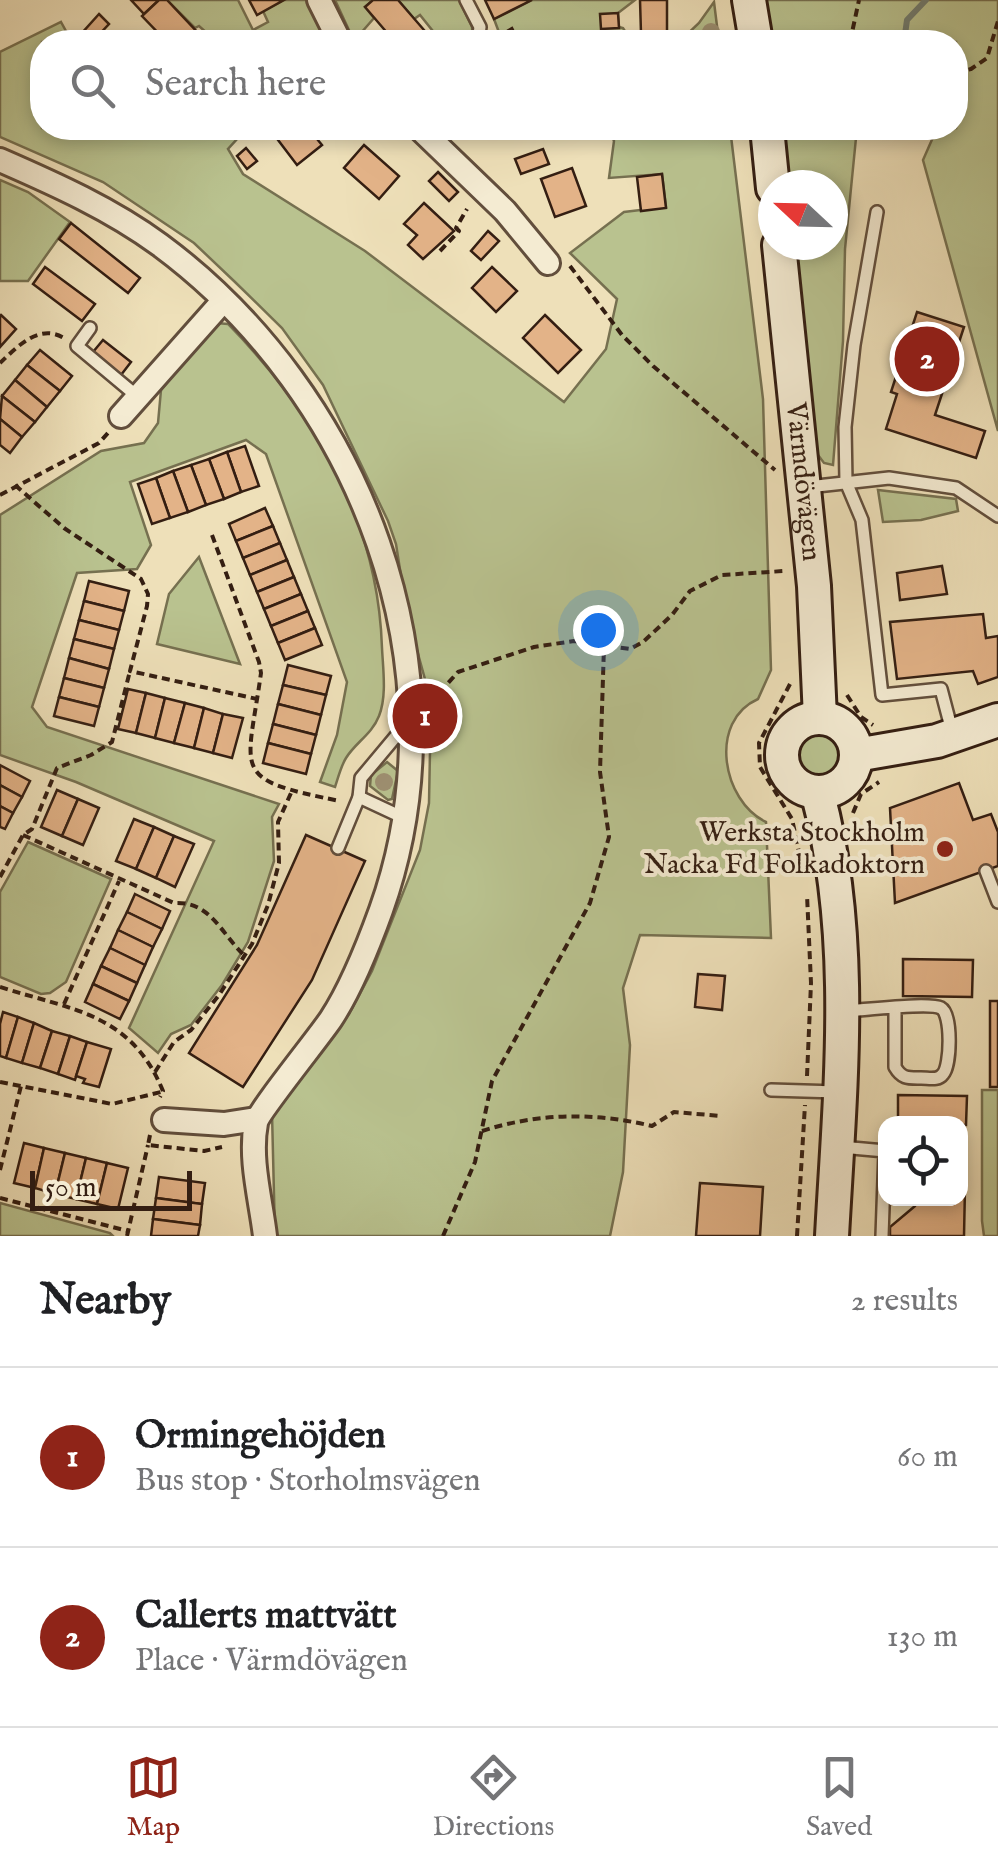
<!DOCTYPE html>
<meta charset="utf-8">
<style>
body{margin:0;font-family:"IM FELL English",serif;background:#f2f2f2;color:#202124}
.controls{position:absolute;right:30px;bottom:30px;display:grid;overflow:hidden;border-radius:20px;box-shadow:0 5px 15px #0003}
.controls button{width:90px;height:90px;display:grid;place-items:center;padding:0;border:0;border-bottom:2px solid #e0e0e0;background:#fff;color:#202124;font:50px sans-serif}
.compass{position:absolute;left:758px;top:170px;width:90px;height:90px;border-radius:50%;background:#fff;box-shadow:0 5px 15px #0003;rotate:292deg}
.scale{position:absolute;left:30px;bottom:25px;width:162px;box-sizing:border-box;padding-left:10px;border:5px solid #341e12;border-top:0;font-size:28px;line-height:35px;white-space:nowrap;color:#341e12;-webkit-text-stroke:8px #f4ebd2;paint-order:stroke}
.you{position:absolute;left:598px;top:630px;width:35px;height:35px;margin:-25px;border:8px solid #fff;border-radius:50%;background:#1a73e8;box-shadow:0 0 0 15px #1a73e833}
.badge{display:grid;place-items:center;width:65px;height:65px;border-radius:50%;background:#8f2418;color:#fff;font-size:32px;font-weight:700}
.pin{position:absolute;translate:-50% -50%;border:5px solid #fff;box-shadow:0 2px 10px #0006}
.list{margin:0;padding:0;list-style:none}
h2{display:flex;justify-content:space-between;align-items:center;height:130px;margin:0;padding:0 40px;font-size:42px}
h2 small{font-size:32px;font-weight:400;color:#757577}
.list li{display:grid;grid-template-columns:65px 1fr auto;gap:30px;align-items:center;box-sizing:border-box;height:180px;padding:0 40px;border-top:2px solid #e0e0e0}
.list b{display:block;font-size:38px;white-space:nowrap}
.list p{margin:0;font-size:32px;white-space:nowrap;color:#757577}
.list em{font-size:32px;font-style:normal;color:#757577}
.icon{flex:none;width:55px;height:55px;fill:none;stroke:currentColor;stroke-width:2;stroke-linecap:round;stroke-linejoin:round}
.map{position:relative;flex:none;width:998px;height:1236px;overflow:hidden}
.search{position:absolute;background:#fff;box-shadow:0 5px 15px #0003;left:30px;right:30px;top:30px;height:110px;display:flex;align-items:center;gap:25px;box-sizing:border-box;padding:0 35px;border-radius:40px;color:#757577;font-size:38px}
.sheet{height:490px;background:#fff}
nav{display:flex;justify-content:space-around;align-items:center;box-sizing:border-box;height:140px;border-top:2px solid #e0e0e0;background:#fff;font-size:28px;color:#757577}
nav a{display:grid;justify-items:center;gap:5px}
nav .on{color:#8f2418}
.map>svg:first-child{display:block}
.green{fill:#b9c28f;stroke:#767050;stroke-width:2.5}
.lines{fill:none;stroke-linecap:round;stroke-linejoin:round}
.stream{stroke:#717d71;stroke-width:6}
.building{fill:#e3b388;stroke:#341e12;stroke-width:2.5}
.lane-casing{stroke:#624e3c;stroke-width:16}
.street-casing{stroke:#624e3c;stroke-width:28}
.secondary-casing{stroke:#341e12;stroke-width:38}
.path{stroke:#341e12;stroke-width:4;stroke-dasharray:8 5;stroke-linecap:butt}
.lane{stroke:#f4ebd2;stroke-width:11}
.street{stroke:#f4ebd2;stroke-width:22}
.secondary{stroke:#f4ebd2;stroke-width:32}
.tree{fill:#9e9072}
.poi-dot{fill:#8f2418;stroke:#f4ebd2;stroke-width:4}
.labels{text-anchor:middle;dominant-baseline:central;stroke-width:8;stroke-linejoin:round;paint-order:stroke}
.street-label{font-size:28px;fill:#341e12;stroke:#f4ebd2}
.poi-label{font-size:28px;fill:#341e12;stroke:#f4ebd2;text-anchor:end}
</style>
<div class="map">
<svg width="998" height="1236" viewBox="0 0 998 1236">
<rect width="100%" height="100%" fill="#eee0b9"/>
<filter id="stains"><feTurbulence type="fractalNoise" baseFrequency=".002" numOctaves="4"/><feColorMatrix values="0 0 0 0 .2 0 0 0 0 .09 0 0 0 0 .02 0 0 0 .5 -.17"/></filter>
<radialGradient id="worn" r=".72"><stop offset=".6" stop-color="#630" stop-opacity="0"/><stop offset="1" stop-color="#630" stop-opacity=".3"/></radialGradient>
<g class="green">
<polygon points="167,0 238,0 253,30 268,22 263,11 284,0 310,0 324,30 308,42 217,42 199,26 195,28"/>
<polygon points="335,0 373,0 365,7 374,18 354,41"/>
<polygon points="398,0 459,0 472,27 473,42 425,42 423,39 432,30 420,15 414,19"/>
<polygon points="532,0 635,0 618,13 619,27 623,28 632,42 577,42 574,36 557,42 514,42 518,39 512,29 500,35 494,19"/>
<polygon points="762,0 998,0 998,431 923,160 934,135 856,138 845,249 843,341 833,465 824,463 815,451 793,245 833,245 833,185 786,185 779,128 956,128 956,42 768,42"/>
<polygon points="714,2 719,42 679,42 699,23"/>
<path d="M61,22l11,20h-30v86h188l7,11 -9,10 15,25 122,77 199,151 42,-53 11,-50 -47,-46 54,-41 42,-5 -4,-33 -53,4 5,-37 -5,-13h121l33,271 8,271 -13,29c-50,22 -36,102 8,123l5,116 -131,-3 -17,53 7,57 -7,127 -13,64h-335l-3,-123 77,-99 23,-43 48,-121 9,-47 2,-102 -24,-87 -11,-70 -8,-23 -65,-136 -41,-57 -47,-46 -41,-39 -91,-61 -103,-45v-85z"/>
<polygon points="0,180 28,192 70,222 28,281 0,281"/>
<path d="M216,323l12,1c87,89 150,196 154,324 1,21 5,48 -3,68 -7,18 -24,27 -33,42 -5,8 -8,20 -11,29l-15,-5 17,-47 10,-53 -81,-228 -20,-14 -116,42 21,63 -14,24 -60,4 -45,134 15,20 232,77 -7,13 2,44 -26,81 -26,43 -31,40 -20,9 -13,19 -29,-25 85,-187 -138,-59 -76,-27v-240l101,-64 43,-8 14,-20 3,-33z"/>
<polygon points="878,490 956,499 958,511 921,520 883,522"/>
<polygon points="199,557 240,664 157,644 169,594"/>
<circle cx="819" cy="757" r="23"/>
<polygon points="387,762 398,771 392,799 388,800 370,786 371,775"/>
<polygon points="28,842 111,879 66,982 50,993 41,994 0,977 0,892"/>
<polygon points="982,1090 998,1090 998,1236 984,1236 982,1221"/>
<polygon points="0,1203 110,1233 113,1236 0,1236"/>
</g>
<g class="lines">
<polyline class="stream" points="904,42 907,20 926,0"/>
</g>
<g class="building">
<polygon points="131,0 159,0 144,14"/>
<polygon points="159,0 167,0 200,35 192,42 167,42 142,16"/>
<polygon points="249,0 284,0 257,15"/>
<polygon points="373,0 398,0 424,30 409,42 395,42 365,7"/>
<polygon points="485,0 532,0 494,19"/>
<polygon points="640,0 667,0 667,33 641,33"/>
<polygon points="618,13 619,28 601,29 600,14"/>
<polygon points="99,14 109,24 92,42 82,33"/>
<polygon points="512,28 518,40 496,42 494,39"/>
<polygon points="278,128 308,128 322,145 297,165 272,132"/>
<polygon points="364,145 399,176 379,199 344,168"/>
<polygon points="246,148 257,161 247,169 237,156"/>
<polygon points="543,149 549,164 521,174 515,159"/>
<polygon points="572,168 586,206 555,217 541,179"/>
<polygon points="438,172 458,192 449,201 429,181"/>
<polygon points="662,174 666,208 641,211 637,177"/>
<polygon points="424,203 454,231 423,259 408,245 417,235 404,224"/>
<polygon points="71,223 140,278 128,293 59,239"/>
<polygon points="488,231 499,241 481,260 471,251"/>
<polygon points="45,267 95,304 82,321 33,284"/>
<polygon points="492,267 517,291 496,312 472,288"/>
<polygon points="917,312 964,327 935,415 985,431 976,458 886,429 897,394 891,392"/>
<polygon points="1,315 16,329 0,347 0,316"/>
<polygon points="545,315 581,350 558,373 523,338"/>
<polygon points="103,340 131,362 121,375 93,352"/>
<polygon points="40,350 72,376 60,391 27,365"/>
<polygon points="27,365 60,391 47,407 15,380"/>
<polygon points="15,380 47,407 35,422 2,396"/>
<polygon points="2,396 35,422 22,437 0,419"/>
<polygon points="0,419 22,437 10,453 0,445"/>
<polygon points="245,446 259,486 241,492 227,452"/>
<polygon points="227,452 241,492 224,499 209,459"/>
<polygon points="209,459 224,499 206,505 191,465"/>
<polygon points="191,465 206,505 188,512 173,471"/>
<polygon points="173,471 188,512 170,518 156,478"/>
<polygon points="156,478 170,518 152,524 138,484"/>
<polygon points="265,508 273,526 236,541 229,524"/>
<polygon points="273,526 280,543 243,558 236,541"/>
<polygon points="280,543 287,560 250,575 243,558"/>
<polygon points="287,560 294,577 257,592 250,575"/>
<polygon points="942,566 947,594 900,600 897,573"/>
<polygon points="294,577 301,594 264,609 257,592"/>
<polygon points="89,581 129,591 124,611 84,601"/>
<polygon points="301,594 308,611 271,626 264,609"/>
<polygon points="84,601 124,611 119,630 79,620"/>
<polygon points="308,611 315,628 278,643 271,626"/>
<polygon points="983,614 986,638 998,636 998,677 978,684 973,671 897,679 890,622"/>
<polygon points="79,620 119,630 114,649 74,639"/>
<polygon points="315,628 322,645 285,660 278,643"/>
<polygon points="74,639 114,649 109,669 69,658"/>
<polygon points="69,658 109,669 104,688 64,678"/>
<polygon points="288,665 331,676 326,695 283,685"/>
<polygon points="64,678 104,688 99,707 59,697"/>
<polygon points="283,685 326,695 321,715 278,704"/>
<polygon points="128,689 146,693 136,733 118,729"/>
<polygon points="146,693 165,698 155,738 136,733"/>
<polygon points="59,697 99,707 94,726 54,716"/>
<polygon points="165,698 185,703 174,743 155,738"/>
<polygon points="185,703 204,708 194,748 174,743"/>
<polygon points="278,704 321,715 316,735 273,724"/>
<polygon points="204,708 223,714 213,753 194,748"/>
<polygon points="223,714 243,718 232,758 213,753"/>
<polygon points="273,724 316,735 311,754 268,743"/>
<polygon points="268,743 311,754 306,774 263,763"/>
<polygon points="0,765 30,781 22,797 0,785"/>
<polygon points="959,783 973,820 991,814 998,832 998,866 895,903 890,808"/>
<polygon points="0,785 22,797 13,813 0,806"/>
<polygon points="57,790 78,799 62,836 41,827"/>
<polygon points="78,799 99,808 83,845 62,836"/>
<polygon points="0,806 13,813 5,829 0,827"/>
<polygon points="134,819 154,827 136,869 116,861"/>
<polygon points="154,827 174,836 156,878 136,869"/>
<polygon points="306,835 365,861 312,980 243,1087 189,1053 257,945"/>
<polygon points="174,836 194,844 175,887 156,878"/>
<polygon points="135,894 170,911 162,929 127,912"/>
<polygon points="127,912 162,929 153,947 118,930"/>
<polygon points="118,930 153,947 145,965 110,948"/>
<polygon points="110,948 145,965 137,983 101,966"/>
<polygon points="903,959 973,960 972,997 903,996"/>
<polygon points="101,966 137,983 129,1001 93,984"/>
<polygon points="698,974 725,976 722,1010 695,1007"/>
<polygon points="93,984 129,1001 120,1019 85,1002"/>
<rect x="990" y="1001" width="8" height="86"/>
<polygon points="3,1012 18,1017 6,1058 0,1056 0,1024"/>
<polygon points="18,1017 34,1023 22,1063 6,1058"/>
<polygon points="34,1023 52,1031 40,1068 22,1063"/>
<polygon points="52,1031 70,1036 58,1074 40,1068"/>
<polygon points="70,1036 87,1042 75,1080 58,1074"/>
<polygon points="87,1042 111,1049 99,1087 83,1083 85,1079 76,1076"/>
<polygon points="898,1095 967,1096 966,1125 898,1124"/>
<polygon points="960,1138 966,1138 964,1236 890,1236 890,1227 915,1206 916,1198 960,1198"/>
<polygon points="24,1143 44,1148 35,1188 14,1183"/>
<polygon points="44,1148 65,1153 55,1194 35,1188"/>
<polygon points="65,1153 86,1158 76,1199 55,1194"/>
<polygon points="86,1158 107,1163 97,1204 76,1199"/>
<polygon points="107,1163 128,1168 118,1209 97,1204"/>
<polygon points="159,1177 205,1183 202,1204 156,1198"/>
<polygon points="700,1183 763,1187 760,1236 696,1236"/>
<polygon points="156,1198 202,1204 200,1225 153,1219"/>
<polygon points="153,1219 200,1225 198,1236 151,1236"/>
</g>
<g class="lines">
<g class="lane-casing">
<g id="lane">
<polyline points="466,0 480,27 478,42"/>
<polyline points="877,212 854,345 845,427 846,482 862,520 882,695 941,689 952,731"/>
<polyline points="90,328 77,346 138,397"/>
<polyline points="808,487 889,478 956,488 998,516"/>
<polyline points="359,797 404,818"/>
<polyline points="338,848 359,797 361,778 407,723"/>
<polyline points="986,871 998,902"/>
<path d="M847,1011c17,-1 82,-9 94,-3 11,6 10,57 2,66 -5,7 -14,4 -22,4 -13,0 -19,1 -26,-11v-59"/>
<polyline points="771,1090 837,1092"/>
<polyline points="841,1147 885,1151 882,1236"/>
</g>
</g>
<g class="street-casing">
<g id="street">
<polyline points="319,0 340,42"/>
<polyline points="419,128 505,211 548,263"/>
<path d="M0,160c55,24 111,49 160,85 201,149 307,424 221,665 -13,36 -29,77 -50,109 -12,18 -73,93 -75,104 -7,36 5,78 9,113"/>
<polyline points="121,416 223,301"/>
<polyline points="164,1120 224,1124 256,1119"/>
</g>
</g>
<g class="secondary-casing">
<g id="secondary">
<polyline points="749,0 756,42"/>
<polyline points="767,128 773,188"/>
<path id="s1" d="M779,245l35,341 6,132"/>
<circle cx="819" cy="755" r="37"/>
<polyline points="856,755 937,741 998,720"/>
<path d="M818,795c38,143 22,295 14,441"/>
</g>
</g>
<g class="path">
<polyline points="850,42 859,0"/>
<polyline points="956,73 971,69 987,58 998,21"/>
<polyline points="440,251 459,231 456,228 467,209"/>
<polyline points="570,266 622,335 653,366 775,470"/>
<path d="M0,363c17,-16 39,-40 64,-25"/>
<polyline points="15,485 64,528 141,579 148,594 147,606 130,671 257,699"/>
<polyline points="0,495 99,443 108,433"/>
<path d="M212,535l47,127 2,11c-14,101 -32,106 79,128"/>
<polyline points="790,684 759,743 760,767 792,819 803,871"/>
<polyline points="847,695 861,717 873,725"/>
<polyline points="431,702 458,672 534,647 574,641 630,649 643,642 672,615 690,591 722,575 784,571"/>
<polyline points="853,813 861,794 879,782"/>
<path d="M23,835l151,68c37,-2 47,31 71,53"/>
<polyline points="0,877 23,835 32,829 57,768 91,755 112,742 130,671"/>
<path d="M0,987c72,23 131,26 163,104l-3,6"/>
<polyline points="64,1004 119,881"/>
<polyline points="155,1072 174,1042 191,1030 219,995 252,944 268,905 279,863 278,822 291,793"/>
<polyline points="807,1076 811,983 807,895"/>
<polyline points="0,1082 112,1104 161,1092"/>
<path d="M482,1131c56,-18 112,-19 170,-5l22,-14 47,4"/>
<polyline points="150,1135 148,1145 204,1151 222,1147"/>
<polyline points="0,1170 21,1086"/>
<polyline points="0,1198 128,1231"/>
<polyline points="127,1236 148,1145"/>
<polyline points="443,1236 475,1162 492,1081 590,903 609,837 600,772 604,646"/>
<polyline points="797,1236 805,1105"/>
</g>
<use href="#lane" class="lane"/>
<use href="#street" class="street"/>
<use href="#secondary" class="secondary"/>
</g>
<g class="tree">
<circle cx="711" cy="32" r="9"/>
<circle cx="384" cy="782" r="9"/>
</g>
<circle class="poi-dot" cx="945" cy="849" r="10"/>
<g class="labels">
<g class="street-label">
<text stroke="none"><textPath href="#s1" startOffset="238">Värmdövägen</textPath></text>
</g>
<g class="poi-label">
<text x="925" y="833">Werksta Stockholm<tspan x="925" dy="32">Nacka Fd Folkadoktorn</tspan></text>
</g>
</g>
<rect width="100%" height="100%" filter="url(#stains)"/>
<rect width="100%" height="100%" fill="url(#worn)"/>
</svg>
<div class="controls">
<button><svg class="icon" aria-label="locate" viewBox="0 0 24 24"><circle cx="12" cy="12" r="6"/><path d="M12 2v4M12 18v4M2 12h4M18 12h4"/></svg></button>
</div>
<svg class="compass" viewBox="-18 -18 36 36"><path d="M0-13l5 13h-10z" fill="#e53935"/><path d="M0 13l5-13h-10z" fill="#757577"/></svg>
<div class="scale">50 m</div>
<div class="you"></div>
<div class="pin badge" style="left:425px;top:716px">1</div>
<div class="pin badge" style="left:927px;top:359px">2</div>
<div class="search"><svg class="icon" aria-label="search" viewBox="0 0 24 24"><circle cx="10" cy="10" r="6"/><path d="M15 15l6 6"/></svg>Search here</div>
</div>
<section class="sheet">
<h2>Nearby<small>2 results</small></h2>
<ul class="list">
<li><span class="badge">1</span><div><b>Ormingehöjden</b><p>Bus stop · Storholmsvägen</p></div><em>60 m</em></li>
<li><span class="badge">2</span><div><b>Callerts mattvätt</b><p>Place · Värmdövägen</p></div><em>130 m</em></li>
</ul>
</section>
<nav>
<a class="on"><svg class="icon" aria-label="map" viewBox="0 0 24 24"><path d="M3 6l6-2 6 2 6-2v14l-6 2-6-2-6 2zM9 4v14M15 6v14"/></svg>Map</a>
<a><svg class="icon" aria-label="directions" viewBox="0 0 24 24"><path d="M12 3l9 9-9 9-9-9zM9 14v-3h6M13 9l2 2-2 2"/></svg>Directions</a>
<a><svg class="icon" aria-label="saved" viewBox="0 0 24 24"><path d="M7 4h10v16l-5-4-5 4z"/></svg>Saved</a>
</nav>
